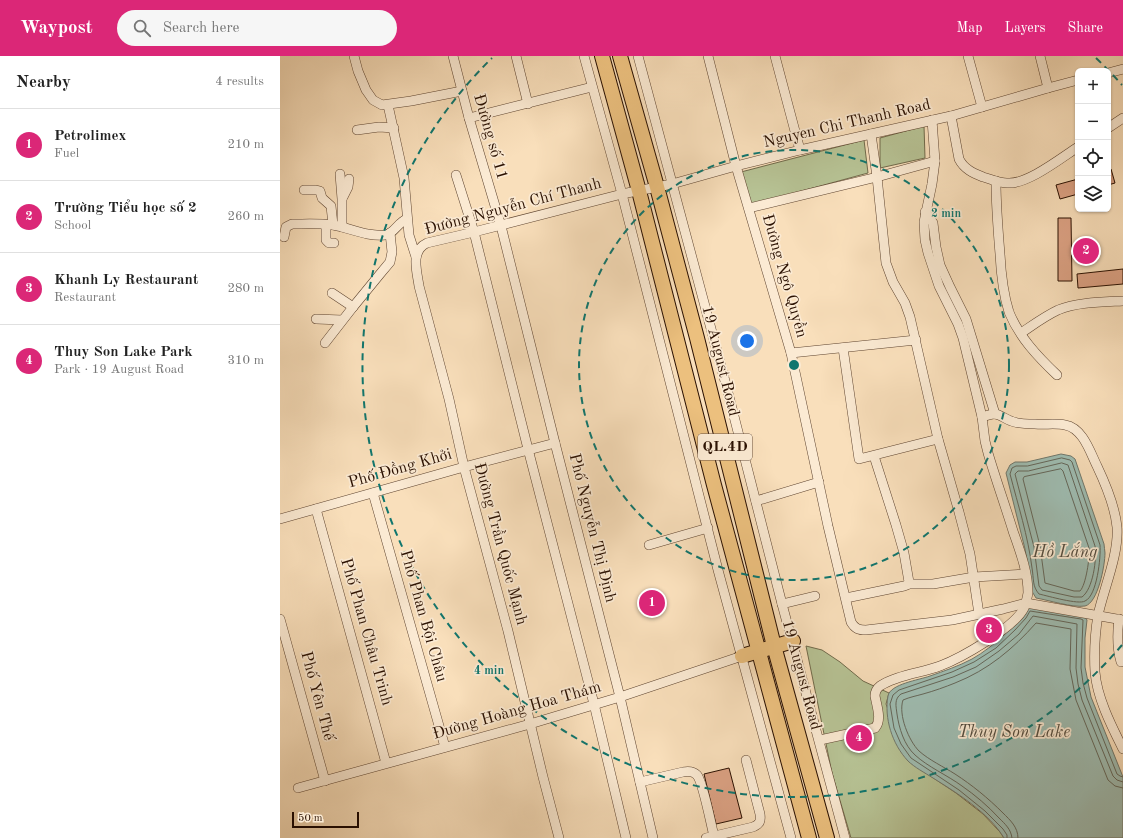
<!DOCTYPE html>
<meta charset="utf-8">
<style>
body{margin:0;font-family:"Old Standard TT",serif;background:#f6f6f6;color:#222}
.controls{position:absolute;right:12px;top:12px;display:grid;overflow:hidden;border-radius:6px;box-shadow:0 1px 3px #0004}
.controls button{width:36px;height:36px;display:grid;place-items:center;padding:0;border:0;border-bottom:1px solid #e0e0e0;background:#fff;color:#222;font:20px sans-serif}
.scale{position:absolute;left:12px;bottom:10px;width:67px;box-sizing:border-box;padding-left:4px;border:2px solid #2a1001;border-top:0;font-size:11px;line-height:14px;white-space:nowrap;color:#2a1001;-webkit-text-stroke:3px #fbead3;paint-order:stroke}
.you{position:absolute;left:467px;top:285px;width:14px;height:14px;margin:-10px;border:3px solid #fff;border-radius:50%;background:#1a73e8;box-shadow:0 0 0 6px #1a73e833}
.badge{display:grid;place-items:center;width:26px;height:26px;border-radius:50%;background:#db2777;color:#fff;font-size:13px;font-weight:700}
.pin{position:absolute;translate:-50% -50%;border:2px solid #fff;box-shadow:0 1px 4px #0006}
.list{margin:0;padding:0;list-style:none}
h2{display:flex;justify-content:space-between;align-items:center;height:52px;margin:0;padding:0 16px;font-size:17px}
h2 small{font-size:13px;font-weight:400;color:#767676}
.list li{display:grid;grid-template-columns:26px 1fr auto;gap:12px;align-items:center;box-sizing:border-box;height:72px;padding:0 16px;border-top:1px solid #e0e0e0}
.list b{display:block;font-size:15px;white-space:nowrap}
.list p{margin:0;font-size:13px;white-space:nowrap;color:#767676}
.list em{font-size:13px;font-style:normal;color:#767676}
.icon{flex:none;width:22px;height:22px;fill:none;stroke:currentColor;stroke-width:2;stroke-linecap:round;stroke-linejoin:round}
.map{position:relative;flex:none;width:843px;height:782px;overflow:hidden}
header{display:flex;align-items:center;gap:24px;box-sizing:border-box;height:56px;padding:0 20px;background:#db2777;color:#fff}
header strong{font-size:19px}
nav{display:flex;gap:22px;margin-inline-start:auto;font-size:14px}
.search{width:280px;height:36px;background:#f6f6f6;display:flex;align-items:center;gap:10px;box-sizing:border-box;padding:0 14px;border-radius:22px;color:#767676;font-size:15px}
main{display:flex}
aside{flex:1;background:#fff}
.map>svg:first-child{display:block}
.green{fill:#b7c395;stroke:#706a4b}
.water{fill:#9ebcb1;stroke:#70776b}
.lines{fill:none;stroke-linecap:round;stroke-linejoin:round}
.shore{stroke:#646659;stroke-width:1}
.building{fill:#dba183;stroke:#2a1001}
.minor-casing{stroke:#5e4430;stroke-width:10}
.highway-casing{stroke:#2a1001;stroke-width:16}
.minor{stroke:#fbead3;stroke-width:9}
.highway{stroke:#ecc07e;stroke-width:14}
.ring{fill:none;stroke:#0f766e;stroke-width:2;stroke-dasharray:7 5}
.labels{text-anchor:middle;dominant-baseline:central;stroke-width:3.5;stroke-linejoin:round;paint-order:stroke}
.shield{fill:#fbead3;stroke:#695140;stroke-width:1}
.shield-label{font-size:15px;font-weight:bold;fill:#2a1001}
.street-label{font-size:16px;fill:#2a1001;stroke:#fbead3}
.water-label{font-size:17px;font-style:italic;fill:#534c3f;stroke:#fbead3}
.centre{fill:#0f766e;stroke:#fbead3;stroke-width:2}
.ring-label{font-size:12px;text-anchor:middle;font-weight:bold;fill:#0f766e;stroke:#fbead3;stroke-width:3.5;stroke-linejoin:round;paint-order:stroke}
</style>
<header>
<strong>Waypost</strong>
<div class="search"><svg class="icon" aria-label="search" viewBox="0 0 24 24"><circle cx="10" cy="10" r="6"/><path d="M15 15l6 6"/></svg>Search here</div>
<nav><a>Map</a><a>Layers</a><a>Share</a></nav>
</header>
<main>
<aside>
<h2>Nearby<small>4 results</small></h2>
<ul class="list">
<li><span class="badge">1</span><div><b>Petrolimex</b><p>Fuel</p></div><em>210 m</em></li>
<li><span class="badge">2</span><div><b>Trường Tiểu học số 2</b><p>School</p></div><em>260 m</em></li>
<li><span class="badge">3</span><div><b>Khanh Ly Restaurant</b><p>Restaurant</p></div><em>280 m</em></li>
<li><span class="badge">4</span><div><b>Thuy Son Lake Park</b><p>Park · 19 August Road</p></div><em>310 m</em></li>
</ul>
</aside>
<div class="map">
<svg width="843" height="782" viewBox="0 0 843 782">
<rect width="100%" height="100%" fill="#f9dfbb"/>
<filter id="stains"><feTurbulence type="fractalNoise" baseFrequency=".005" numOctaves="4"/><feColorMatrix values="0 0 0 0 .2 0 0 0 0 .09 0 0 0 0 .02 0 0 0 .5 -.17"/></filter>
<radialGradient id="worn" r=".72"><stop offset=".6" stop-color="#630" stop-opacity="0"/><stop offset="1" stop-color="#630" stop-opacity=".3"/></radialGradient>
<g class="green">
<polygon points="644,70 645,102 600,112 600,82"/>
<polygon points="584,84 588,117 470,149 461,116"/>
<polygon points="526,590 542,594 560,606 583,625 609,637 606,648 628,705 676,737 703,758 720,776 724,782 571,782 552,717"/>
</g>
<g class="water">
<path d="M781,398l10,2 4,3 29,85c0,3 1,6 1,9 0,12 -7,50 -20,53 -12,2 -37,-6 -49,-8l-6,-10v-11l-5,-28 -19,-76 4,-8 5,-3h12z"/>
<path d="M750,550l54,9 3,5 -2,18v29l6,30 32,80v61h-119c-15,-25 -47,-45 -71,-60 -8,-5 -19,-11 -25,-17 -16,-17 -24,-43 -20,-65 2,-12 31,-16 42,-20 14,-5 29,-10 42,-17 23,-13 41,-32 58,-53z"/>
</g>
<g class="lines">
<g class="shore">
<path d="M782,402l8,2 2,2 28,83c1,12 -3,51 -15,56 -6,4 -37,-5 -46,-7 -7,-8 -5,-15 -7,-26 -4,-32 -14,-63 -22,-94l2,-6 4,-2h11z"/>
<path d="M782,407l6,2 27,81c2,13 -2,43 -13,51h-8l-32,-7 -3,-4 -5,-39 -19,-73 3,-3h10z"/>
<path d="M781,413l2,2 26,77c1,9 -3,37 -9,43h-6l-29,-8 -5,-37 -17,-67 1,-2z"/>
<polyline points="727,782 727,779 723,773 705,755 679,734 631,702 621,688 614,672 610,648 613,639 619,634 672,616 694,606 716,592 735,574 746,562 750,555 801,563 803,564 801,612 803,627 807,642 837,718 840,720 843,721"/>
<path d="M732,782c-1,-9 -7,-14 -13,-20 -11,-12 -24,-23 -37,-32 -15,-11 -34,-19 -47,-31 -11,-10 -16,-27 -18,-41 -1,-8 -3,-15 4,-20l52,-17 23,-10 23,-16 20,-17 14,-18 44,8 -1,44 2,16 4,16 31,76 4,4 6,2"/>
<path d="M738,782c0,-11 -8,-18 -15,-25 -15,-15 -31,-28 -48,-39 -11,-7 -26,-14 -36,-23 -10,-10 -21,-36 -16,-51 7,-3 13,-4 20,-6 11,-3 22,-7 32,-11 33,-13 58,-34 81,-60l35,6 -1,40 6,31 32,80 7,6 8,2"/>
</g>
</g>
<g class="building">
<polygon points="831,113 835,127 828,129 828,114"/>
<polygon points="798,123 798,138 780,143 776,129"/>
<polygon points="778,162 791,162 792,225 778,225"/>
<polygon points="843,213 843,228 798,232 797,218"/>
<polygon points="449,712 462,762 436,768 424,718"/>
</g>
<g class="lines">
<g class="minor-casing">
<g id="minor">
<polyline points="74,0 78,15 86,34 93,44 102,49 131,45 182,35"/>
<polyline points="173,0 189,62 221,170 275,387 340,641 373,782"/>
<polyline points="236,0 248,48"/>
<polyline points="304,0 342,138 438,514 511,782"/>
<polyline points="358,0 445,325 502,548 565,782"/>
<path d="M428,0l28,110 55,187 37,173 23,96c4,7 8,8 15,8l86,-10 51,-11 23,-6 97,17"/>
<polyline points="495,0 520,94"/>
<polyline points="688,0 702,51"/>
<polyline points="760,0 768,32"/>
<polyline points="828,17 843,13"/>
<polyline points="108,49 124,122 129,179 136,201"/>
<path d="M671,60l8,43c5,10 14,14 24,18 8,2 16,6 24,6 20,2 54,-25 71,-36"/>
<polyline points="189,62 312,31"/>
<polyline points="828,72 843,62"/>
<polyline points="77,74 99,71 114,72"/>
<polyline points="591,78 597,121 606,207 613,226 625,247 630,261 658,383 679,456 690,498 699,558"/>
<polyline points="60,118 62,143 62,171"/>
<polyline points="176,119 194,176 248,393 314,648 346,782"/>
<path d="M716,125c0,24 2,49 4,73 1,20 3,39 9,58 10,25 29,45 48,63"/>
<polyline points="24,134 36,134 40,135 42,142 51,150 53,169"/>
<polyline points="63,141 68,131 69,123"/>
<polyline points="469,152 597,121 655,105"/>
<polyline points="645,156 653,167 656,191 660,209 670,231 686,263 715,358"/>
<polyline points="46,169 46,184 49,187 54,187"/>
<path d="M4,181l2,-10 6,-3c13,0 27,-1 41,1 17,3 34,12 52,10 9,-1 13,-13 22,-16"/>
<polyline points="52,237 73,251"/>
<polyline points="36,263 62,264"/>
<path d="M741,277c12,-8 24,-17 37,-23 19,-8 45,-8 65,-9"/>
<polyline points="45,287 73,251 100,218 110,206 112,196 110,177"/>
<polyline points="563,292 579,403 658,383"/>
<polyline points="511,297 636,284"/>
<path d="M702,361c4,-1 8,-3 12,-3 6,0 11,5 17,7 7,3 16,3 24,3 10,1 20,-1 30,1 18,3 25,27 32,41 9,19 18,40 20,61 2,27 -13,61 -19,88 -3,18 -4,39 -3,57 2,26 17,55 28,77"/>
<polyline points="93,437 165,691"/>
<polyline points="476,445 539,426"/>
<polyline points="36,453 106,707"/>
<polyline points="0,463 184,411 275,387"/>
<polyline points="369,489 428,472"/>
<polyline points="628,528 653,528 694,521 745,518"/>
<polyline points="566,542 624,530 627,529 629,526 624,497 616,469 594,400"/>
<polyline points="502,548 535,540"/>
<polyline points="0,563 45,725"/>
<path d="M839,563c-2,15 -2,29 2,43"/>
<path d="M540,684l55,-12c7,-8 2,-21 0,-32 0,-4 1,-7 5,-10 17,-11 41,-13 60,-20 21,-8 74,-38 84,-58 2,-4 3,-10 4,-15 0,-21 -8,-42 -15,-62 -8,-26 -17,-51 -25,-78l-3,-12 -3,-24 -19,-79 -5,-14 -19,-38 -11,-33 -3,-13 -1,-18 8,-38 3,-23 -3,-41"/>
<path d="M360,726l43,-10c5,-1 10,-1 14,3 6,7 14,50 17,61"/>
<polyline points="18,732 250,668 340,641 462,600"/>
<path d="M279,782l-16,-61 -35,-146 -44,-164 -15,-68 -30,-113c-2,-15 -9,-35 8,-43l47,-11 148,-38 50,-10 64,-18 64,-16 151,-34 97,-28 30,-8"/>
<path d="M426,782l47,-11c7,-3 8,-6 7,-13l-14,-54"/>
</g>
</g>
<g class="highway-casing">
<g id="highway">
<polyline points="322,0 359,135 434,429 529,782"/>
<polyline points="340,0 377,131 417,282 494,590 547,782"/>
<polyline points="462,600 513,585"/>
</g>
</g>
<use href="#minor" class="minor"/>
<use href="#highway" class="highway"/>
</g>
<g class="ring">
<circle cx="514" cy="309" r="215"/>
<path d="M842 589A431 431 0 1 1 212 2M816 2A431 431 0 0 1 842 29"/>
</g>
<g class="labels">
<rect class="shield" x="418" y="378" width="54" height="26" rx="3"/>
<g class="shield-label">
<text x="445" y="391">QL.4D</text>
</g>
<g class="street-label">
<text transform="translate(567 68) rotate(-13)">Nguyen Chi Thanh Road</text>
<text transform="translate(210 81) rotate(74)">Đường số 11</text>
<text transform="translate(233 151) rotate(-15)">Đường Nguyễn Chí Thanh</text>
<text transform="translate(504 220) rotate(74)">Đường Ngô Quyền</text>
<text transform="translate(440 305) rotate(76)">19 August Road</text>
<text transform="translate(120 413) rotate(-16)">Phố Đồng Khởi</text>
<text transform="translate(312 472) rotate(76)">Phố Nguyễn Thị Định</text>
<text transform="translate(220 488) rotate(75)">Đường Trần Quốc Mạnh</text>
<text transform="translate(143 560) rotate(74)">Phố Phan Bội Châu</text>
<text transform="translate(86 576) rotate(74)">Phố Phan Châu Trinh</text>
<text transform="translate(521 619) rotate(75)">19 August Road</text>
<text transform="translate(37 640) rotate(75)">Phố Yên Thế</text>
<text transform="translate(237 655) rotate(-16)">Đường Hoàng Hoa Thám</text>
</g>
<g class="water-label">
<text x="785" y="496">Hồ Lắng</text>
<text x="734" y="676">Thuy Son Lake</text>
</g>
</g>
<circle cx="514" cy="309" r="6" class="centre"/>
<g class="ring-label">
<text x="666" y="161">2 min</text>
<text x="209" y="618">4 min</text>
</g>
<rect width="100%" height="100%" filter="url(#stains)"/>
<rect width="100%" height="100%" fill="url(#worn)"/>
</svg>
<div class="controls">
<button>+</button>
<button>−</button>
<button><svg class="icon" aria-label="locate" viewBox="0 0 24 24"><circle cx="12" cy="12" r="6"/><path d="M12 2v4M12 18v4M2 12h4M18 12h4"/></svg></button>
<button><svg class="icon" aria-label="layers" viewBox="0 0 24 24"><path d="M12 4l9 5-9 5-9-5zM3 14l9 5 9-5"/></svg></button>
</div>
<div class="scale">50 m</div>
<div class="you"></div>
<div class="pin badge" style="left:372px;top:547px">1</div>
<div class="pin badge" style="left:806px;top:195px">2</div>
<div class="pin badge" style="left:709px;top:574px">3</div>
<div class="pin badge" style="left:579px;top:682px">4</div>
</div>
</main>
